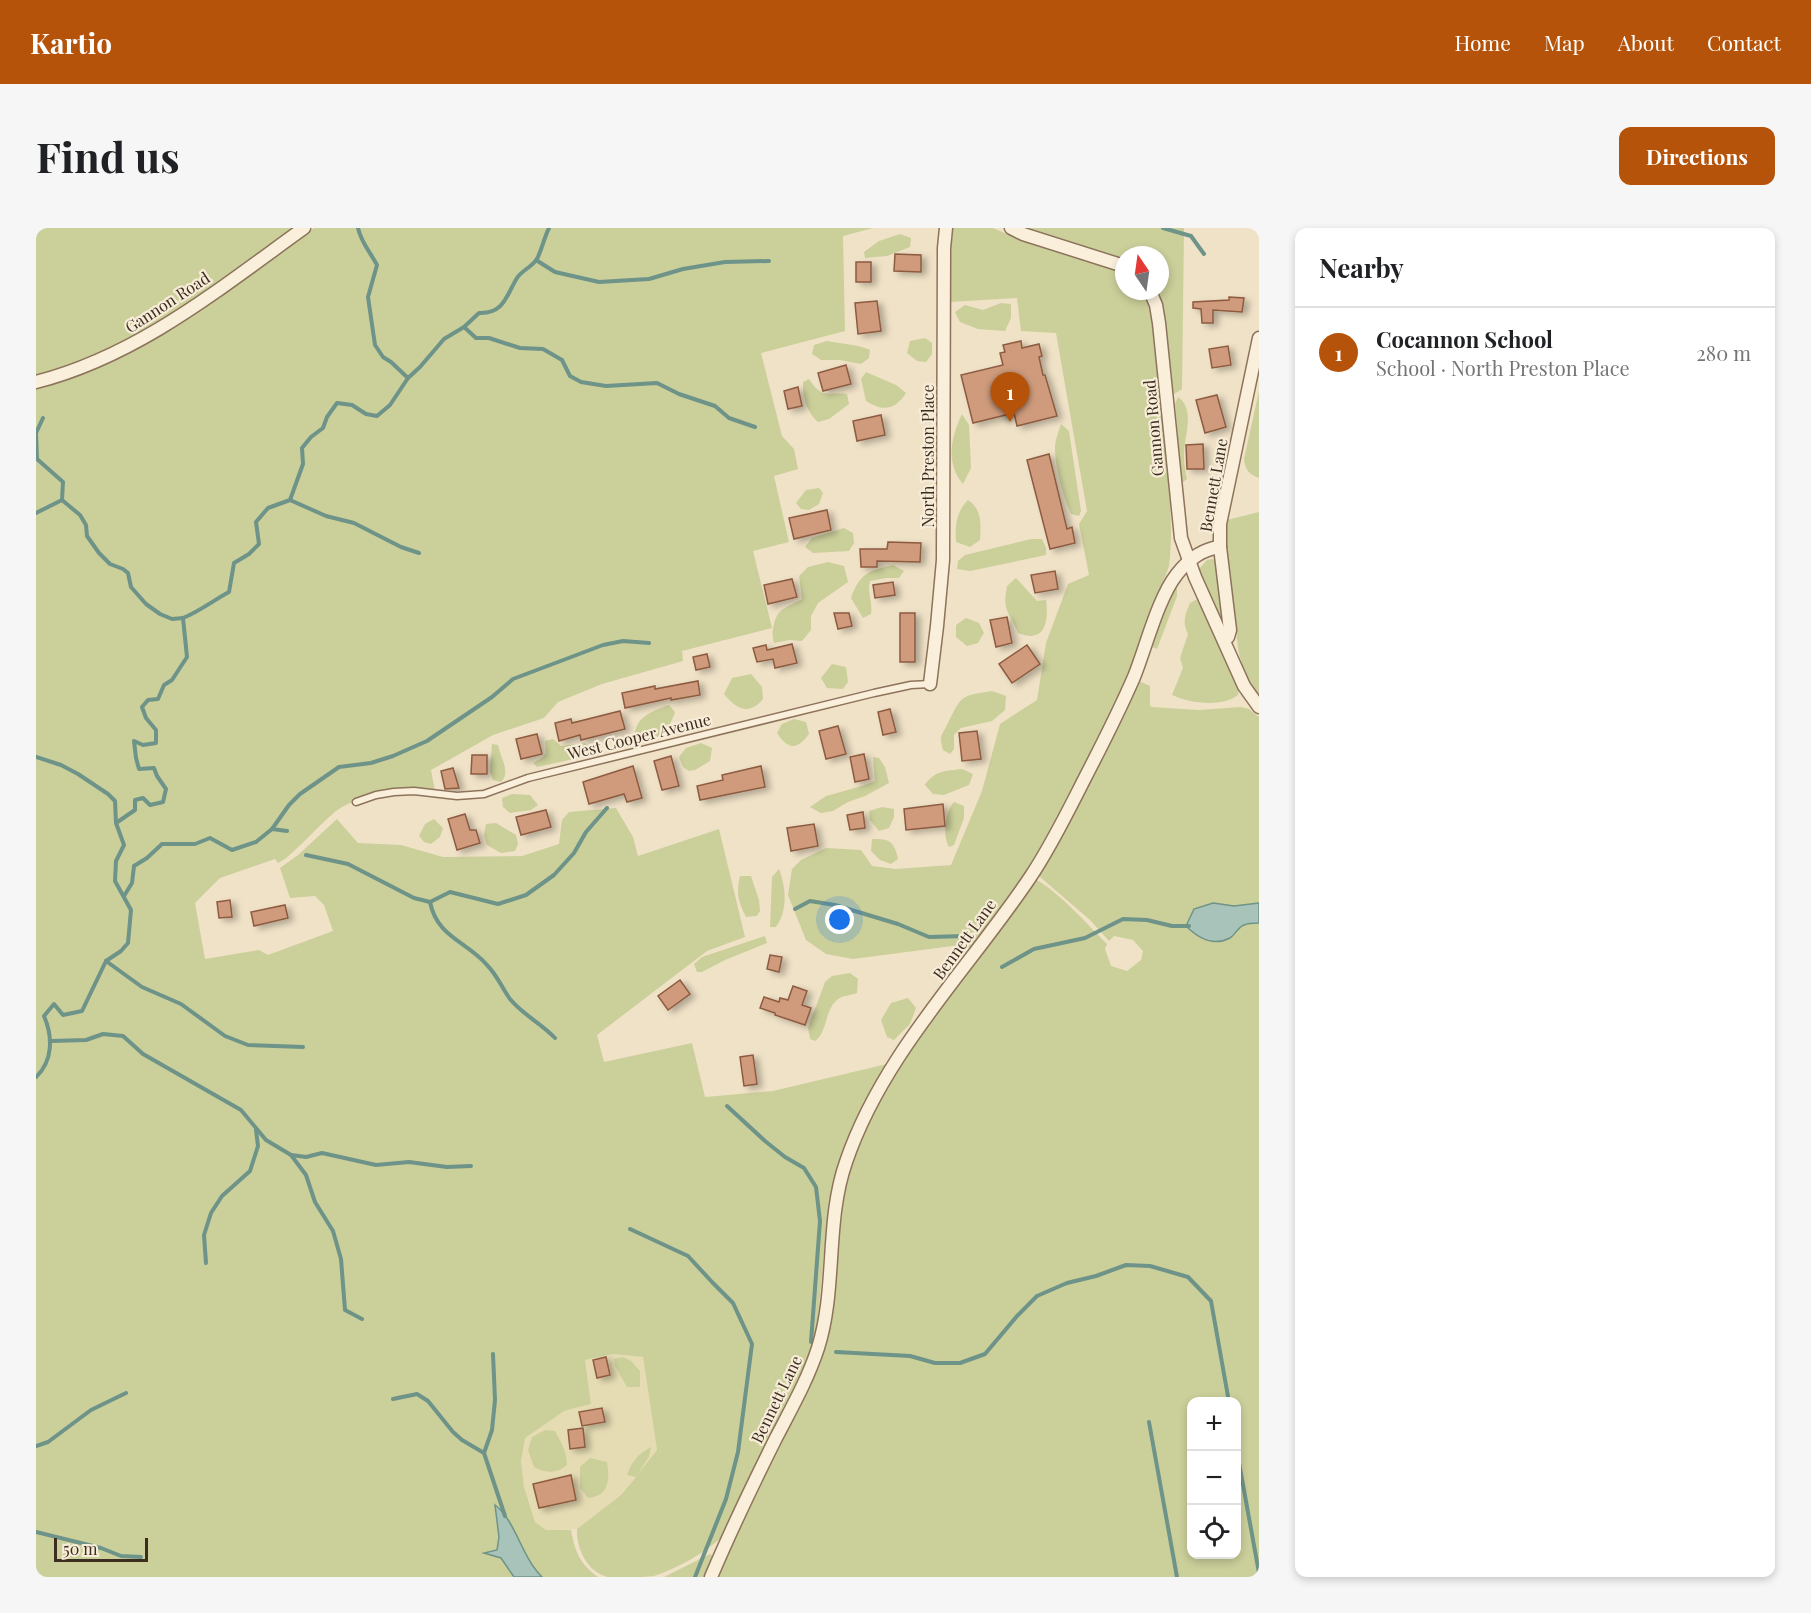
<!DOCTYPE html>
<meta charset="utf-8">
<style>
body{margin:0;font-family:"Playfair Display",serif;background:#f6f6f6;color:#202124}
.controls{position:absolute;right:18px;bottom:18px;display:grid;overflow:hidden;border-radius:12px;box-shadow:0 3px 9px #0003}
.controls button{width:54px;height:54px;display:grid;place-items:center;padding:0;border:0;border-bottom:2px solid #e0e0e0;background:#fff;color:#202124;font:30px sans-serif}
.compass{position:absolute;left:1079px;top:18px;width:54px;height:54px;border-radius:50%;background:#fff;box-shadow:0 3px 9px #0003;rotate:347deg}
.scale{position:absolute;left:18px;bottom:15px;width:94px;box-sizing:border-box;padding-left:6px;border:3px solid #3d2c20;border-top:0;font-size:16px;line-height:21px;white-space:nowrap;color:#3d2c20;-webkit-text-stroke:4px #f7ecd7;paint-order:stroke}
.you{position:absolute;left:804px;top:692px;width:21px;height:21px;margin:-15px;border:4px solid #fff;border-radius:50%;background:#1a73e8;box-shadow:0 0 0 9px #1a73e833}
.badge{display:grid;place-items:center;width:39px;height:39px;border-radius:50%;background:#b45309;color:#fff;font-size:20px;font-weight:700}
.pin{position:absolute;translate:-50% -50px;filter:drop-shadow(0 2px 3px #0008)}
.pin::after{content:'';position:absolute;top:32px;width:21px;height:18px;background:inherit;clip-path:polygon(0 0,100% 0,50% 100%)}
.list{margin:0;padding:0;list-style:none}
h2{display:flex;justify-content:space-between;align-items:center;height:78px;margin:0;padding:0 24px;font-size:26px}
h2 small{font-size:20px;font-weight:400;color:#757577}
.list li{display:grid;grid-template-columns:39px 1fr auto;gap:18px;align-items:center;box-sizing:border-box;height:90px;padding:0 24px;border-top:2px solid #e0e0e0}
.list b{display:block;font-size:22px;white-space:nowrap}
.list p{margin:0;font-size:20px;white-space:nowrap;color:#757577}
.list em{font-size:20px;font-style:normal;color:#757577}
.icon{flex:none;width:33px;height:33px;fill:none;stroke:currentColor;stroke-width:2;stroke-linecap:round;stroke-linejoin:round}
.map{position:relative;flex:none;width:1223px;height:1349px;overflow:hidden;border-radius:12px}
header{display:flex;align-items:center;gap:36px;box-sizing:border-box;height:84px;padding:0 30px;background:#b45309;color:#fff}
header strong{font-size:28px}
nav{display:flex;gap:33px;margin-inline-start:auto;font-size:21px}
.intro{display:flex;align-items:center;justify-content:space-between;box-sizing:border-box;height:144px;padding:0 36px}
h1{margin:0;font-size:42px}
.button{padding:15px 27px;border-radius:12px;background:#b45309;color:#fff;font-size:21px;font-weight:700}
main{display:flex;gap:36px;padding:0 36px}
aside{flex:1;background:#fff;border-radius:12px;box-shadow:0 3px 9px #0003}
.map>svg:first-child{display:block}
.farmland{fill:#e6dcb4}
.green{fill:#cbcf9a;fill-rule:evenodd}
.water{fill:#a8c4ba;stroke:#6e9388;stroke-width:1.5}
.lines{fill:none;stroke-linecap:round;stroke-linejoin:round}
.stream{stroke:#6e9388;stroke-width:4}
.building{fill:#cf9b7c;stroke:#8d5b40;stroke-width:1.5;filter:url(#shadow)}
.service-casing{stroke:#8d735b;stroke-width:9}
.minor-casing{stroke:#8d735b;stroke-width:15}
.service{stroke:#faefdb;stroke-width:6}
.minor{stroke:#faefdb;stroke-width:12}
.labels{text-anchor:middle;dominant-baseline:central;stroke-width:4.5;stroke-linejoin:round;paint-order:stroke}
.street-label{font-size:16px;fill:#3d2c20;stroke:#f7ecd7}
</style>
<header>
<strong>Kartio</strong>
<nav><a>Home</a><a>Map</a><a>About</a><a>Contact</a></nav>
</header>
<div class="intro"><h1>Find us</h1><a class="button">Directions</a></div>
<main>
<div class="map">
<svg width="1223" height="1349" viewBox="0 0 1223 1349">
<defs>
<filter id="shadow"><feDropShadow dx="5" dy="3" stdDeviation="3" flood-color="#0004"/></filter>
</defs>
<rect width="100%" height="100%" fill="#f0e2c7"/>
<polygon class="farmland" points="577,1126 607,1129 621,1222 585,1267 541,1301 510,1303 499,1294 488,1259 485,1233 488,1210 528,1183 555,1176 549,1132"/>
<g class="green">
<path d="M0,0h257c-81,58 -159,122 -257,148z"/>
<path d="M278,0h559l-30,8 2,95 -84,22 21,83 12,13 4,20 -24,7 15,66 -36,9 19,77 -90,23 1,10 -81,23 -44,18 -14,16 -51,17 -62,35 4,21c-28,-3 -75,2 -99,20 -18,15 -33,33 -51,48l-7,4 -3,-4 -55,19 -25,25 10,56 54,-9 9,5 65,-24 -9,-26 -9,-9 -25,2 -10,-30 18,-13 39,-36 21,24 43,2 42,12 79,-1 37,-12 3,-24 7,-8 47,-4 17,29 5,19 81,-27 26,108 -38,14 -110,84 7,27 88,-19 13,54 68,-6 114,-27 -28,52 -28,82 -5,33 -8,87 -3,20 -10,30 -82,168c-18,17 -45,32 -69,40 -7,1 -15,1 -23,1 -7,0 -16,0 -23,0 -21,-5 -32,-29 -31,-48l44,-34 15,-18 -9,-2c5,-14 11,-21 24,-28l-2,10 -12,18 20,-25 -14,-93 -30,-3 -28,6 6,44 -27,7 -39,27 -4,23 3,26 11,35 11,8h25c4,22 9,34 27,47h-562v-1189c106,-26 190,-98 278,-160z"/>
<path d="M917,0h40l40,17 66,18 25,11v17h18c17,31 17,92 20,128 4,48 13,99 7,147l-41,110 -35,77 -67,121 -55,75 -11,-4 -107,14 -27,-5 -20,-14 -18,-45 4,-26 9,-9 25,-12 35,2 11,16 24,3 55,-4 31,-74 18,-67 37,-24 9,-57 22,-59 21,-9 -10,-51 8,-13 -31,-178 -35,-2 -4,-33 -68,4 1,-53z"/>
<polygon points="990,0 1148,0 1146,161 1135,168 1120,63 1124,63 1124,27 1088,27 1088,31"/>
<polygon points="864,6 875,10 874,19 851,28 829,30 828,24 843,13"/>
<polygon points="965,75 975,76 975,90 969,103 942,101 924,94 919,84 929,77 947,82"/>
<polygon points="889,110 896,115 896,126 890,134 881,133 871,125 874,113"/>
<path d="M791,113c14,3 30,3 43,9l-1,8 -8,6 -21,-4h-19l-9,-6 2,-9z"/>
<path d="M830,144l30,13 10,8c-11,17 -23,19 -40,8l-5,-22z"/>
<path d="M773,151c13,20 18,13 38,15l2,10 -20,15 -11,3c-11,-9 -16,-26 -15,-40z"/>
<path d="M1223,163v87c-10,-4 -14,-8 -15,-19z"/>
<path d="M1142,169c18,12 6,40 6,58 0,8 1,16 3,24l-5,4 -7,-79z"/>
<path d="M926,186l7,11 2,43 -8,16c-18,-21 -12,-47 -1,-70z"/>
<path d="M1025,196l8,7 12,80 -2,5 -8,-2c-8,-17 -16,-47 -16,-66 0,-8 4,-17 6,-24z"/>
<polygon points="783,260 787,265 783,276 773,282 765,281 760,275 770,262"/>
<path d="M932,272c14,9 13,25 12,40l-10,7 -14,-5c-1,-16 0,-30 12,-42z"/>
<path d="M1223,284v185c-12,-13 -18,-32 -21,-49l-13,-120 2,-8z"/>
<polygon points="808,300 817,305 818,315 813,323 777,325 769,319 776,310"/>
<polygon points="995,311 1006,311 1010,320 1010,327 934,343 921,341 922,333 929,327"/>
<polygon points="1176,331 1179,332 1180,335 1187,395 1163,341 1171,332"/>
<path d="M792,334l16,4 4,16 -30,21 -7,13v14l-9,11 -12,-1 -16,3c-2,-8 -2,-11 0,-19 4,-17 15,-17 28,-25l-3,-23 9,-9z"/>
<path d="M857,337l11,6 -5,7h-13l-16,3c-3,12 3,21 1,33l-8,4 -12,-20c9,-25 17,-27 42,-33z"/>
<path d="M980,350l21,23 9,-1c3,22 -1,44 -28,33 -9,-23 -16,-20 -11,-47z"/>
<polygon points="1141,360 1141,368 1121,421 1114,418 1134,366"/>
<path d="M1163,370l40,93 -1,4c-17,13 -49,8 -66,0l11,-27 -3,-10 8,-24c-6,-12 -3,-19 2,-31z"/>
<polygon points="930,390 943,395 948,405 942,415 931,418 920,409 920,397"/>
<polygon points="796,436 810,439 812,454 807,461 791,460 785,450"/>
<path d="M715,446l11,13 1,12c-14,17 -27,10 -39,-5l8,-16z"/>
<path d="M1101,452l13,6v20l2,1 47,3 42,-3 8,2 10,8v860h-541l46,-102 53,-108 9,-22 16,-140 9,-39 19,-46 27,-50 33,-48 106,-142c19,8 55,48 71,64l-2,5 6,17 16,5 14,-11 2,-9 -10,-11 -19,-4 -5,5 -19,-21 -51,-44 -1,-3zM1156,1174h44v152h-44z"/>
<path d="M956,463l14,5 -1,14 -13,11 -31,7 -7,7v14l-4,5 -7,-4c-4,-17 -2,-12 5,-27 14,-28 12,-27 44,-32z"/>
<path d="M633,477l6,7c-7,21 -18,31 -40,28 -2,-22 15,-28 34,-35z"/>
<path d="M758,491l12,3 3,12c-12,16 -21,16 -32,-1l5,-9z"/>
<polygon points="517,511 525,518 549,515 554,520 547,529 501,539 497,535 507,529 510,525 509,513"/>
<polygon points="665,515 676,520 674,533 659,542 653,543 647,539 643,529 650,520"/>
<path d="M456,516l6,1c3,14 13,27 3,37l-8,-2 -3,-9z"/>
<polygon points="837,529 843,530 849,539 853,555 829,568 812,574 797,583 785,585 774,579 790,568 826,558 839,553"/>
<path d="M926,541l11,5 -4,11 -25,10 -11,-1 -8,-9c10,-15 21,-14 37,-16z"/>
<polygon points="476,566 494,567 502,577 495,582 474,585 467,579 466,570"/>
<path d="M918,574l10,4v12l-10,27 -5,2c-7,-12 -4,-35 5,-45z"/>
<polygon points="846,579 858,581 858,589 853,600 843,603 834,592 833,583"/>
<polygon points="398,591 407,600 404,609 395,616 388,614 383,608 389,596"/>
<polygon points="460,595 480,607 482,616 479,623 465,625 451,617 448,607 450,596"/>
<path d="M836,611c18,0 22,2 26,20l-7,5 -11,-4 -9,-9z"/>
<path d="M743,641c7,19 9,41 -3,58h-6l2,-50z"/>
<path d="M704,648h11l8,24 1,11 -3,5 -11,1c-8,-15 -10,-25 -6,-41z"/>
<polygon points="729,708 731,715 689,732 666,744 661,744 658,736 666,729"/>
<path d="M814,745l8,6 -1,14c-6,2 -15,3 -19,6 -14,11 -10,33 -23,42l-5,-2 -2,-11 17,-46 7,-6z"/>
<polygon points="872,770 880,780 874,796 858,812 851,809 845,792 855,775"/>
<polygon points="587,1129 595,1133 604,1143 604,1159 591,1159 579,1138 578,1131"/>
<path d="M509,1202l10,1c6,11 12,21 12,34 -10,9 -22,8 -33,2l-6,-17 4,-13z"/>
<path d="M554,1230l17,4c3,18 2,34 -19,36l-8,-10v-21z"/>
<polygon points="674,1326 677,1328 668,1349 628,1349"/>
</g>
<g class="water">
<path d="M1177,675l21,3 25,-3v20c-4,0 -11,0 -15,2 -6,2 -9,10 -14,13 -17,9 -33,-1 -44,-12l8,-17z"/>
<path d="M459,1277c21,16 27,53 47,72h-28l-13,-19 -17,-5 13,-3 2,-13z"/>
</g>
<g class="lines">
<g class="stream">
<path d="M322,0c3,14 12,24 19,37l-9,32 7,48 8,12 8,5 17,16"/>
<polyline points="1127,0 1155,8 1168,26"/>
<polyline points="500,32 519,44 563,54 613,51 647,41 689,34 733,33"/>
<polyline points="428,99 440,110 453,110 484,120 507,121 526,132 534,148 545,154 570,158 621,155 643,166 679,178 693,190 719,199"/>
<polyline points="7,190 0,205 1,231 27,254 26,272 44,287 50,297 51,308 63,325 74,336 87,341 92,345 95,359 110,376 124,386 136,391 147,390"/>
<polyline points="254,272 290,288 318,295 365,319 383,325"/>
<polyline points="0,285 26,272"/>
<polyline points="0,529 25,537 42,546 72,566 79,573 80,595"/>
<polyline points="236,601 253,577 264,566 303,539 335,535 357,528 391,513 456,469 477,451 567,417 587,413 613,415"/>
<polyline points="270,627 312,636 378,670 394,674 414,664 462,676 490,667 518,647 538,625 550,604 571,580"/>
<polyline points="88,668 96,655 98,638 111,630 126,616 159,616 174,610 196,622 220,614 236,601 251,603"/>
<path d="M394,674c7,35 36,39 57,63 10,10 15,23 23,34 13,16 31,24 45,39"/>
<polyline points="759,681 774,673 799,677 862,696 893,709 929,708"/>
<polyline points="70,733 106,759 145,776 189,808 212,817 267,819"/>
<polyline points="966,739 998,721 1049,710 1087,691 1111,692 1136,698 1153,698"/>
<polyline points="15,813 50,812 67,806 87,808 107,826 205,882 230,912 255,927 270,947 279,974 297,1003 305,1031 309,1082 326,1091"/>
<path d="M0,849c17,-16 17,-40 8,-61l10,-12 9,11 19,-4 24,-50 15,-10 7,-8 3,-33 -16,-29 1,-20 8,-16 -8,-22 19,-13v-10l8,-2 7,7 13,-3 3,-13 -9,-13 -3,-8 -15,1 -3,-11 -2,-17 9,4 13,-2v-13l-10,-12 -4,-11 6,-7 10,-1 6,-14 8,-5 15,-23 -4,-39c17,-7 31,-18 46,-26l5,-29 15,-9 10,-10 -3,-22 12,-14 22,-8 13,-36 -1,-16 9,-11 12,-9 4,-11 10,-14 15,2 14,9 11,2 13,-11 18,-27 12,-11 24,-28 20,-12 15,-14c25,1 27,-17 38,-35 4,-7 15,-11 20,-19 5,-10 7,-21 12,-31"/>
<polyline points="691,878 729,913 749,929 768,940 780,959 784,993 775,1114"/>
<polyline points="255,927 270,929 286,925 340,937 373,934 411,939 435,938"/>
<polyline points="594,1001 652,1028 676,1054 697,1075 716,1116 702,1224 690,1271 659,1349"/>
<polyline points="170,1035 168,1007 175,985 186,968 214,943 222,918 220,902"/>
<polyline points="800,1124 874,1128 899,1135 924,1135 949,1126 981,1088 1001,1068 1031,1055 1060,1048 1090,1037 1114,1038 1152,1049 1175,1073 1193,1174"/>
<polyline points="457,1126 459,1172 456,1202 448,1225 469,1288"/>
<polyline points="357,1171 381,1166 392,1173 417,1204 426,1212 448,1225"/>
<polyline points="1113,1194 1141,1349"/>
<polyline points="0,1218 12,1214 55,1182 90,1165"/>
<polyline points="1200,1218 1223,1345"/>
<polyline points="0,1304 65,1320 85,1328 105,1329"/>
</g>
</g>
<g class="building">
<polygon points="859,26 885,27 885,44 858,43"/>
<rect x="820" y="34" width="15" height="20"/>
<polygon points="1193,69 1208,70 1206,84 1177,82 1177,95 1166,95 1165,81 1157,80 1157,74 1193,72"/>
<polygon points="841,73 845,103 822,106 819,75"/>
<polygon points="985,113 986,120 1003,116 1006,128 1003,129 1007,147 1009,147 1021,188 981,198 978,185 937,195 925,147 967,137 964,125 969,124 967,117"/>
<polygon points="1192,118 1195,137 1176,140 1173,121"/>
<polygon points="810,137 815,156 787,163 782,145"/>
<polygon points="762,159 766,178 752,181 748,163"/>
<polygon points="1181,167 1190,199 1169,205 1160,172"/>
<polygon points="845,187 849,207 821,213 817,193"/>
<polygon points="1167,216 1168,241 1151,241 1150,217"/>
<polygon points="1013,226 1031,301 1036,299 1039,315 1014,321 991,232"/>
<polygon points="791,282 795,302 758,311 753,290"/>
<polygon points="852,314 885,315 884,334 841,333 841,339 825,339 824,321 851,321"/>
<polygon points="1019,343 1022,361 999,365 995,347"/>
<polygon points="756,351 761,369 732,376 728,357"/>
<polygon points="857,354 859,367 839,370 837,357"/>
<polygon points="798,385 813,385 816,398 802,401"/>
<rect x="864" y="385" width="15" height="49"/>
<polygon points="971,389 976,415 960,419 954,392"/>
<polygon points="756,416 761,435 739,440 737,431 721,434 717,420 730,417 731,422"/>
<polygon points="991,417 1004,436 976,455 963,436"/>
<polygon points="671,426 674,439 660,442 657,429"/>
<polygon points="662,453 664,467 635,472 635,470 589,480 586,465 619,458 619,461"/>
<polygon points="854,481 860,504 847,507 842,484"/>
<polygon points="584,483 589,501 545,512 544,507 523,513 519,495 535,491 536,495"/>
<polygon points="802,498 810,526 790,531 783,503"/>
<polygon points="941,503 945,531 926,533 923,505"/>
<polygon points="501,506 506,526 485,531 480,511"/>
<polygon points="828,526 833,551 819,554 814,529"/>
<polygon points="436,527 451,527 451,546 435,546"/>
<polygon points="635,528 643,558 626,562 618,533"/>
<polygon points="597,538 606,570 591,574 588,566 553,576 547,554"/>
<polygon points="725,538 729,559 664,572 661,558 687,552 686,547"/>
<polygon points="417,540 423,560 409,561 405,543"/>
<polygon points="907,576 909,598 870,602 868,581"/>
<polygon points="510,582 515,599 485,607 480,589"/>
<polygon points="827,584 829,600 814,602 811,587"/>
<polygon points="429,586 434,602 440,602 444,615 421,622 412,591"/>
<polygon points="778,596 782,618 755,623 751,600"/>
<polygon points="194,672 196,689 183,690 181,674"/>
<polygon points="249,677 252,690 218,698 215,684"/>
<polygon points="734,727 746,729 743,744 731,741"/>
<polygon points="644,752 654,766 632,782 622,768"/>
<polygon points="757,758 771,763 766,777 775,780 769,797 739,787 739,785 724,780 728,769 743,774 744,770 752,772"/>
<polygon points="717,827 721,856 708,858 704,829"/>
<polygon points="570,1129 574,1147 561,1150 557,1132"/>
<polygon points="566,1180 569,1194 546,1198 543,1184"/>
<polygon points="547,1200 549,1219 534,1221 532,1202"/>
<polygon points="535,1247 540,1272 503,1280 497,1256"/>
</g>
<g class="lines">
<g class="service-casing">
<polyline id="service" points="320,574 340,567 358,564 378,563 421,568 448,566 492,550 838,465 875,457 894,456"/>
</g>
<g class="minor-casing">
<g id="minor">
<polyline points="975,0 987,6 1088,38"/>
<polyline points="1114,63 1120,77 1123,95 1145,310 1159,349 1208,458 1223,479"/>
<path d="M0,154c102,-26 183,-93 268,-154"/>
<polyline points="1188,412 1192,409 1194,402 1184,319 1184,296 1223,110"/>
<polyline points="894,456 901,398 907,332 908,20 910,0"/>
<path d="M675,1349c20,-47 42,-93 65,-139 15,-29 32,-59 42,-90 19,-60 7,-126 28,-186 37,-109 123,-193 185,-286 22,-33 39,-69 57,-104 16,-31 32,-63 46,-95 12,-30 24,-79 43,-103 11,-14 25,-25 43,-27"/>
</g>
</g>
<use href="#service" class="service"/>
<use href="#minor" class="minor"/>
</g>
<g class="labels">
<g class="street-label">
<text transform="translate(131 74) rotate(-33)">Gannon Road</text>
<text transform="translate(1117 200) rotate(-95)">Gannon Road</text>
<text transform="translate(891 228) rotate(-90)">North Preston Place</text>
<text transform="translate(1177 257) rotate(-80)">Bennett Lane</text>
<text transform="translate(603 508) rotate(-14)">West Cooper Avenue</text>
<text transform="translate(928 711) rotate(-54)">Bennett Lane</text>
<text transform="translate(740 1171) rotate(-64)">Bennett Lane</text>
</g>
</g>
</svg>
<div class="controls">
<button>+</button>
<button>−</button>
<button><svg class="icon" aria-label="locate" viewBox="0 0 24 24"><circle cx="12" cy="12" r="6"/><path d="M12 2v4M12 18v4M2 12h4M18 12h4"/></svg></button>
</div>
<svg class="compass" viewBox="-18 -18 36 36"><path d="M0-13l5 13h-10z" fill="#e53935"/><path d="M0 13l5-13h-10z" fill="#757577"/></svg>
<div class="scale">50 m</div>
<div class="you"></div>
<div class="pin badge" style="left:974px;top:194px">1</div>
</div>
<aside>
<h2>Nearby<small></small></h2>
<ul class="list">
<li><span class="badge">1</span><div><b>Cocannon School</b><p>School · North Preston Place</p></div><em>280 m</em></li>
</ul>
</aside>
</main>
